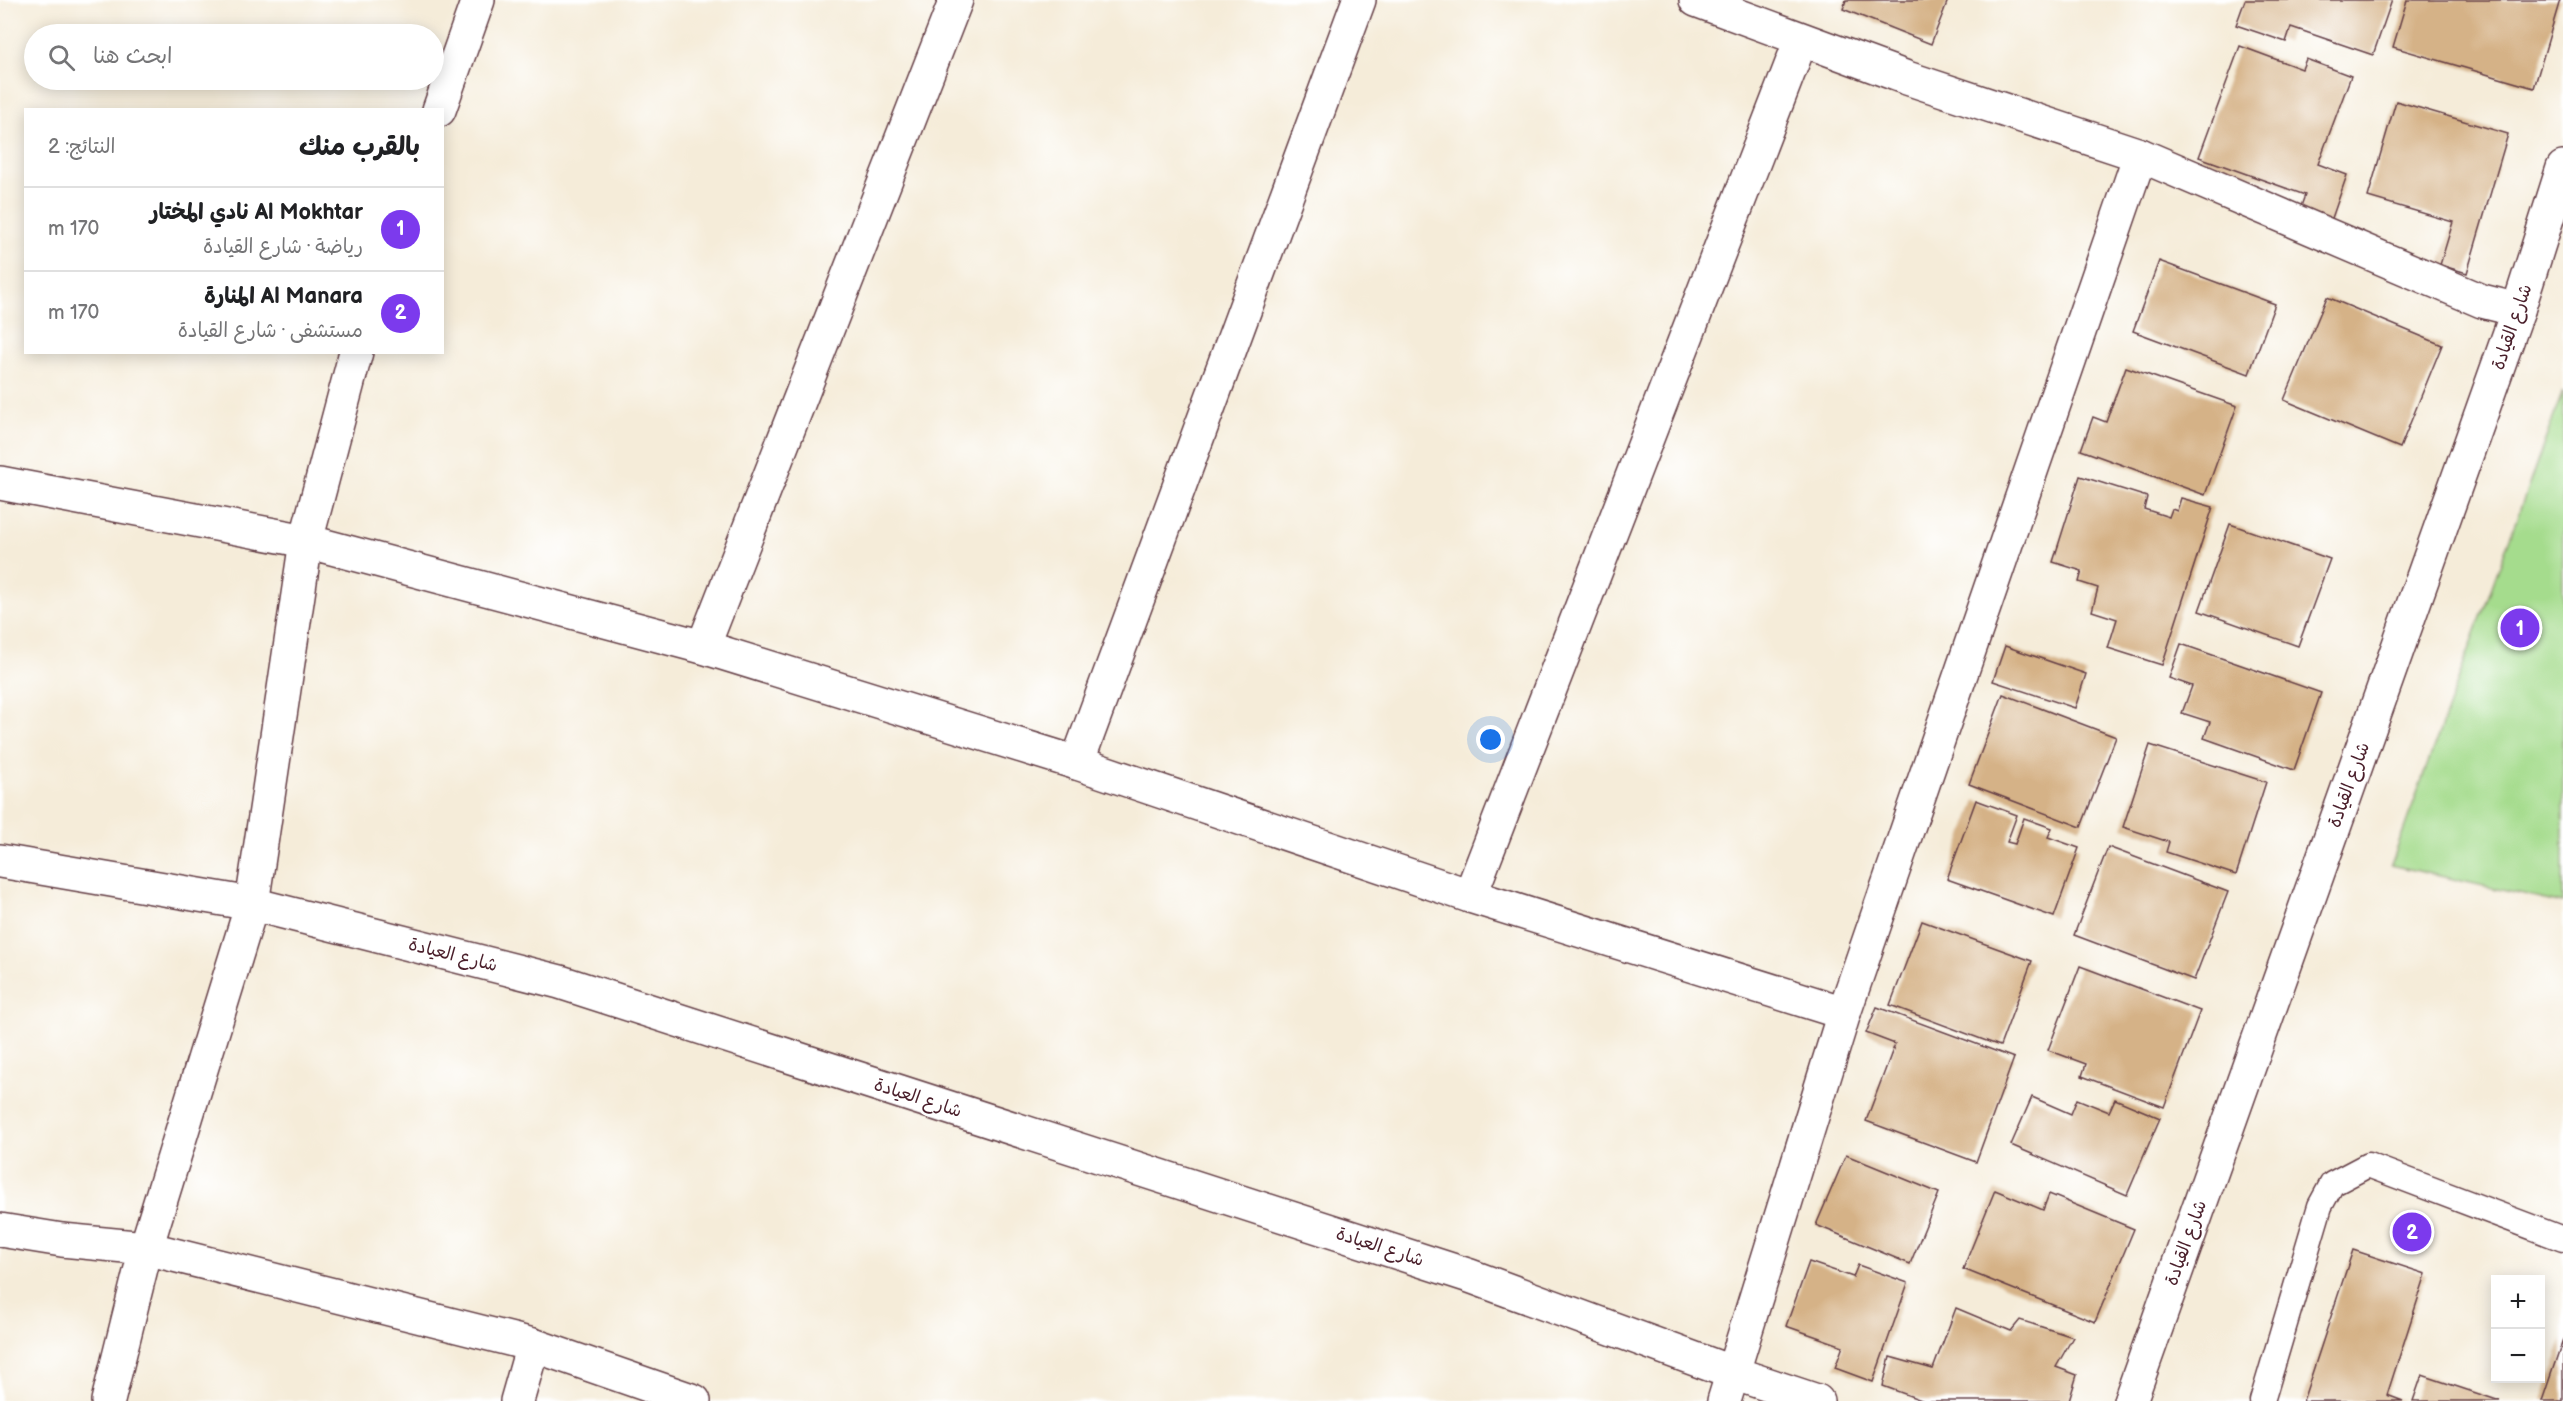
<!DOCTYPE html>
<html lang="ar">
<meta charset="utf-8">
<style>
body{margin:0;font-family:"Balsamiq Sans","Playpen Sans Arabic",sans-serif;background:#f2f2f2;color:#202124;direction:rtl}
.controls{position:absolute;right:18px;bottom:18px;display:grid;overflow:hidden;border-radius:0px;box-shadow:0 3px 15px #0003}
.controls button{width:54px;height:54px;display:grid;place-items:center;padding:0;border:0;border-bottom:2px solid #e0e0e0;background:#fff;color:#202124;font:30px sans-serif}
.you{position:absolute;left:1491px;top:740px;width:21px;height:21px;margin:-15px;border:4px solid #fff;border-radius:50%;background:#1a73e8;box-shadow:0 0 0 9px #1a73e833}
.badge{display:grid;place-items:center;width:39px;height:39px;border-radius:50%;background:#7c3aed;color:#fff;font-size:20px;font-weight:700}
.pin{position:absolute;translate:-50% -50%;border:3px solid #fff;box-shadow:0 2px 6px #0006}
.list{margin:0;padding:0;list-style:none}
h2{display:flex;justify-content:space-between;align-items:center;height:78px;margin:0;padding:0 24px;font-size:26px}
h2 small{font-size:20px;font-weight:400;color:#757577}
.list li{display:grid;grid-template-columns:39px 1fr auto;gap:18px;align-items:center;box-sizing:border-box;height:84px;padding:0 24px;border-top:2px solid #e0e0e0}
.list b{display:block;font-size:22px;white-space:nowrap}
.list p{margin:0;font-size:20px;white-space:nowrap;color:#757577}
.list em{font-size:20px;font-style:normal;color:#757577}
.icon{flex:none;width:33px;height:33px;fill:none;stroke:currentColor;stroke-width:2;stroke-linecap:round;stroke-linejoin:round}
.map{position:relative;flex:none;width:2563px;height:1401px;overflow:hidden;direction:ltr}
.search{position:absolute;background:#fff;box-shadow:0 3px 15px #0003;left:24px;top:24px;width:420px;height:66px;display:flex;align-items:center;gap:15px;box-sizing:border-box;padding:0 21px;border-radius:33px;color:#757577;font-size:22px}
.panel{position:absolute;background:#fff;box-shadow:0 3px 15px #0003;left:24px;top:108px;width:420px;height:246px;border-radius:0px;direction:rtl}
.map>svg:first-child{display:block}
.green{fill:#a5dc8d;stroke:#787e5c;stroke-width:1.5}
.building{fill:#d5b287}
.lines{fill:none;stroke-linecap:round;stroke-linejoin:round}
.lane-casing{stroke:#643e45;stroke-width:27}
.street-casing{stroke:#643e45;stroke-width:36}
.lane{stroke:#fff;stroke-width:24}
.street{stroke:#fff;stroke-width:33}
.labels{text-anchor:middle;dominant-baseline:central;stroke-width:5;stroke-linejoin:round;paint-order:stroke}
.street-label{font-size:18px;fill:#4a1f2b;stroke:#fff}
</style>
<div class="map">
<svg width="2563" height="1401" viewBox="0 0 2563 1401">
<rect width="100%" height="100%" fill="#fff"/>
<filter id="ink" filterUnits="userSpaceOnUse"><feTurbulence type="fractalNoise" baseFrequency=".0167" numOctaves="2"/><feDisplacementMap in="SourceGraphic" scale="12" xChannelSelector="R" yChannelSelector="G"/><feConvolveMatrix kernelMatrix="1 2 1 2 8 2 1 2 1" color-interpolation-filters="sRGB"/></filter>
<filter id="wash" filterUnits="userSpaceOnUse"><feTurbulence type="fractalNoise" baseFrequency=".008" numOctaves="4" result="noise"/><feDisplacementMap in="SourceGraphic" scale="24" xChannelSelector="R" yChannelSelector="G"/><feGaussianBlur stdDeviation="1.35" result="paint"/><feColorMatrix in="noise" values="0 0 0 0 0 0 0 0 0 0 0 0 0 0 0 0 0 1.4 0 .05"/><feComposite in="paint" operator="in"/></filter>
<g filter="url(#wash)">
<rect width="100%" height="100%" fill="#f5ecd9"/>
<polygon class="green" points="2563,391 2563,904 2391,865"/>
<g id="blocks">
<g class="building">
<polygon points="1846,0 1948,0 1931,44 1843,9"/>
<polygon points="2245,0 2392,0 2373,55 2291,27 2286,42 2236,25"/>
<polygon points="2407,0 2560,0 2534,88 2393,47"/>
<polygon points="2240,46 2302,69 2306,59 2351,76 2318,164 2347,175 2330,224 2299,212 2305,195 2199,157"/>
<polygon points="2396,101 2508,134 2467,273 2440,265 2453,222 2368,197"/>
<polygon points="2159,261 2275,304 2249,374 2133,331"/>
<polygon points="2327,297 2442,345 2400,448 2284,400"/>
<polygon points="2126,367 2237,406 2205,495 2081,450 2093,417 2106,422"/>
<polygon points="2080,476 2147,497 2144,509 2169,517 2172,509 2177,511 2181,498 2213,507 2162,665 2108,648 2117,619 2092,611 2098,588 2079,582 2082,571 2053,562"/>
<polygon points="2230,524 2330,559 2298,646 2199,611"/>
<polygon points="2181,644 2321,693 2294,770 2204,738 2210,722 2182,713 2192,686 2169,678"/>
<polygon points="2005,646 2086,674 2075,708 1993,681"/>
<polygon points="2003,694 2116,737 2081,827 1969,784"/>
<polygon points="2150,745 2266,782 2236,875 2166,852 2169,842 2123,827"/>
<polygon points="1976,800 2017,815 2007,842 2015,844 2024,818 2052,828 2048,837 2079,848 2054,917 1947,879"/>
<polygon points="2108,847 2228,892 2194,980 2074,935"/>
<polygon points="1922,921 2032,961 2000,1046 1890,1005"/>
<polygon points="2080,966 2200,1011 2164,1107 2082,1076 2086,1064 2048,1050"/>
<polygon points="1877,1007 2014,1058 1976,1162 1866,1121 1895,1044 1866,1033"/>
<polygon points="2032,1097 2071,1114 2077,1099 2109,1112 2115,1099 2160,1118 2127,1195 2011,1145"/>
<polygon points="1846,1155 1939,1193 1910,1264 1816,1225"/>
<polygon points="1995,1190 2043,1210 2049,1194 2134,1229 2095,1322 1963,1269"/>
<polygon points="2353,1250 2426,1274 2387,1395 2403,1401 2303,1401"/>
<polygon points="1809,1262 1853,1277 1858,1265 1908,1283 1873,1382 1835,1368 1843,1346 1786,1326"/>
<polygon points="1956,1308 2011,1331 2020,1320 2073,1337 2056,1367 2077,1375 2069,1401 1924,1401 1883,1386 1890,1357 1933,1369"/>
<polygon points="2563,1339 2563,1401 2542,1401"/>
<polygon points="2422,1375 2500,1401 2413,1401"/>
</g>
</g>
</g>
<g filter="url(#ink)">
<use href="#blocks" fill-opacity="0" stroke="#643e45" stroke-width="1.5"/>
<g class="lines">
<g class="lane-casing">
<polyline id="lane" points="2262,1401 2320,1206 2332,1184 2368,1165 2563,1239"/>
</g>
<g class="street-casing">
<g id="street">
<polyline points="1696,0 1907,78 2140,155 2482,301 2518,310"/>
<polyline points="439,110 478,0"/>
<polyline points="0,483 306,541 703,647 1077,763 1470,896 1844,1013"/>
<polyline points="703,647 956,0"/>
<polyline points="1077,763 1359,0"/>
<polyline points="0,861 252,904 560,982 1470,1276 1733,1373 1817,1401"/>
<polyline points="1470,896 1801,40"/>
<polyline points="0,1230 62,1240 146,1248 533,1345 694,1401"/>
<polyline points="108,1401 146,1248 252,904 306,541 356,352"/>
<polyline points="517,1401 533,1345"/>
<polyline points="1724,1401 1844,1013 2140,155"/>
<polyline points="2130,1401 2518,310 2563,168"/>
</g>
</g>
<use href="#lane" class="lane"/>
<use href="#street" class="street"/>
</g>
</g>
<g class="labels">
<g class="street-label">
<text transform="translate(2512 327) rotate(-71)">شارع القيادة</text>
<text transform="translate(2349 785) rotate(-70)">شارع القيادة</text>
<text transform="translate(453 955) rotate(14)">شارع العيادة</text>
<text transform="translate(918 1098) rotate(18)">شارع العيادة</text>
<text transform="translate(2186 1243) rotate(-70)">شارع القيادة</text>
<text transform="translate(1380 1247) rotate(18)">شارع العيادة</text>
</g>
</g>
</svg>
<div class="controls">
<button>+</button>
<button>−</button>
</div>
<div class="you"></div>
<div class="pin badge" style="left:2520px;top:628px">1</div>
<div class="pin badge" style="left:2412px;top:1232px">2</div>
<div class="search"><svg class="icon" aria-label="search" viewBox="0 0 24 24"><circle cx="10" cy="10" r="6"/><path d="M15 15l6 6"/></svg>ابحث هنا</div>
<section class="panel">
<h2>بالقرب منك<small>النتائج: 2</small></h2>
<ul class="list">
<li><span class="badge">1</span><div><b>Al Mokhtar نادي المختار</b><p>رياضة · شارع القيادة</p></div><em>170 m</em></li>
<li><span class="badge">2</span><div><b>Al Manara المنارة</b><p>مستشفى · شارع القيادة</p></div><em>170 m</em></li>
</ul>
</section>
</div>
